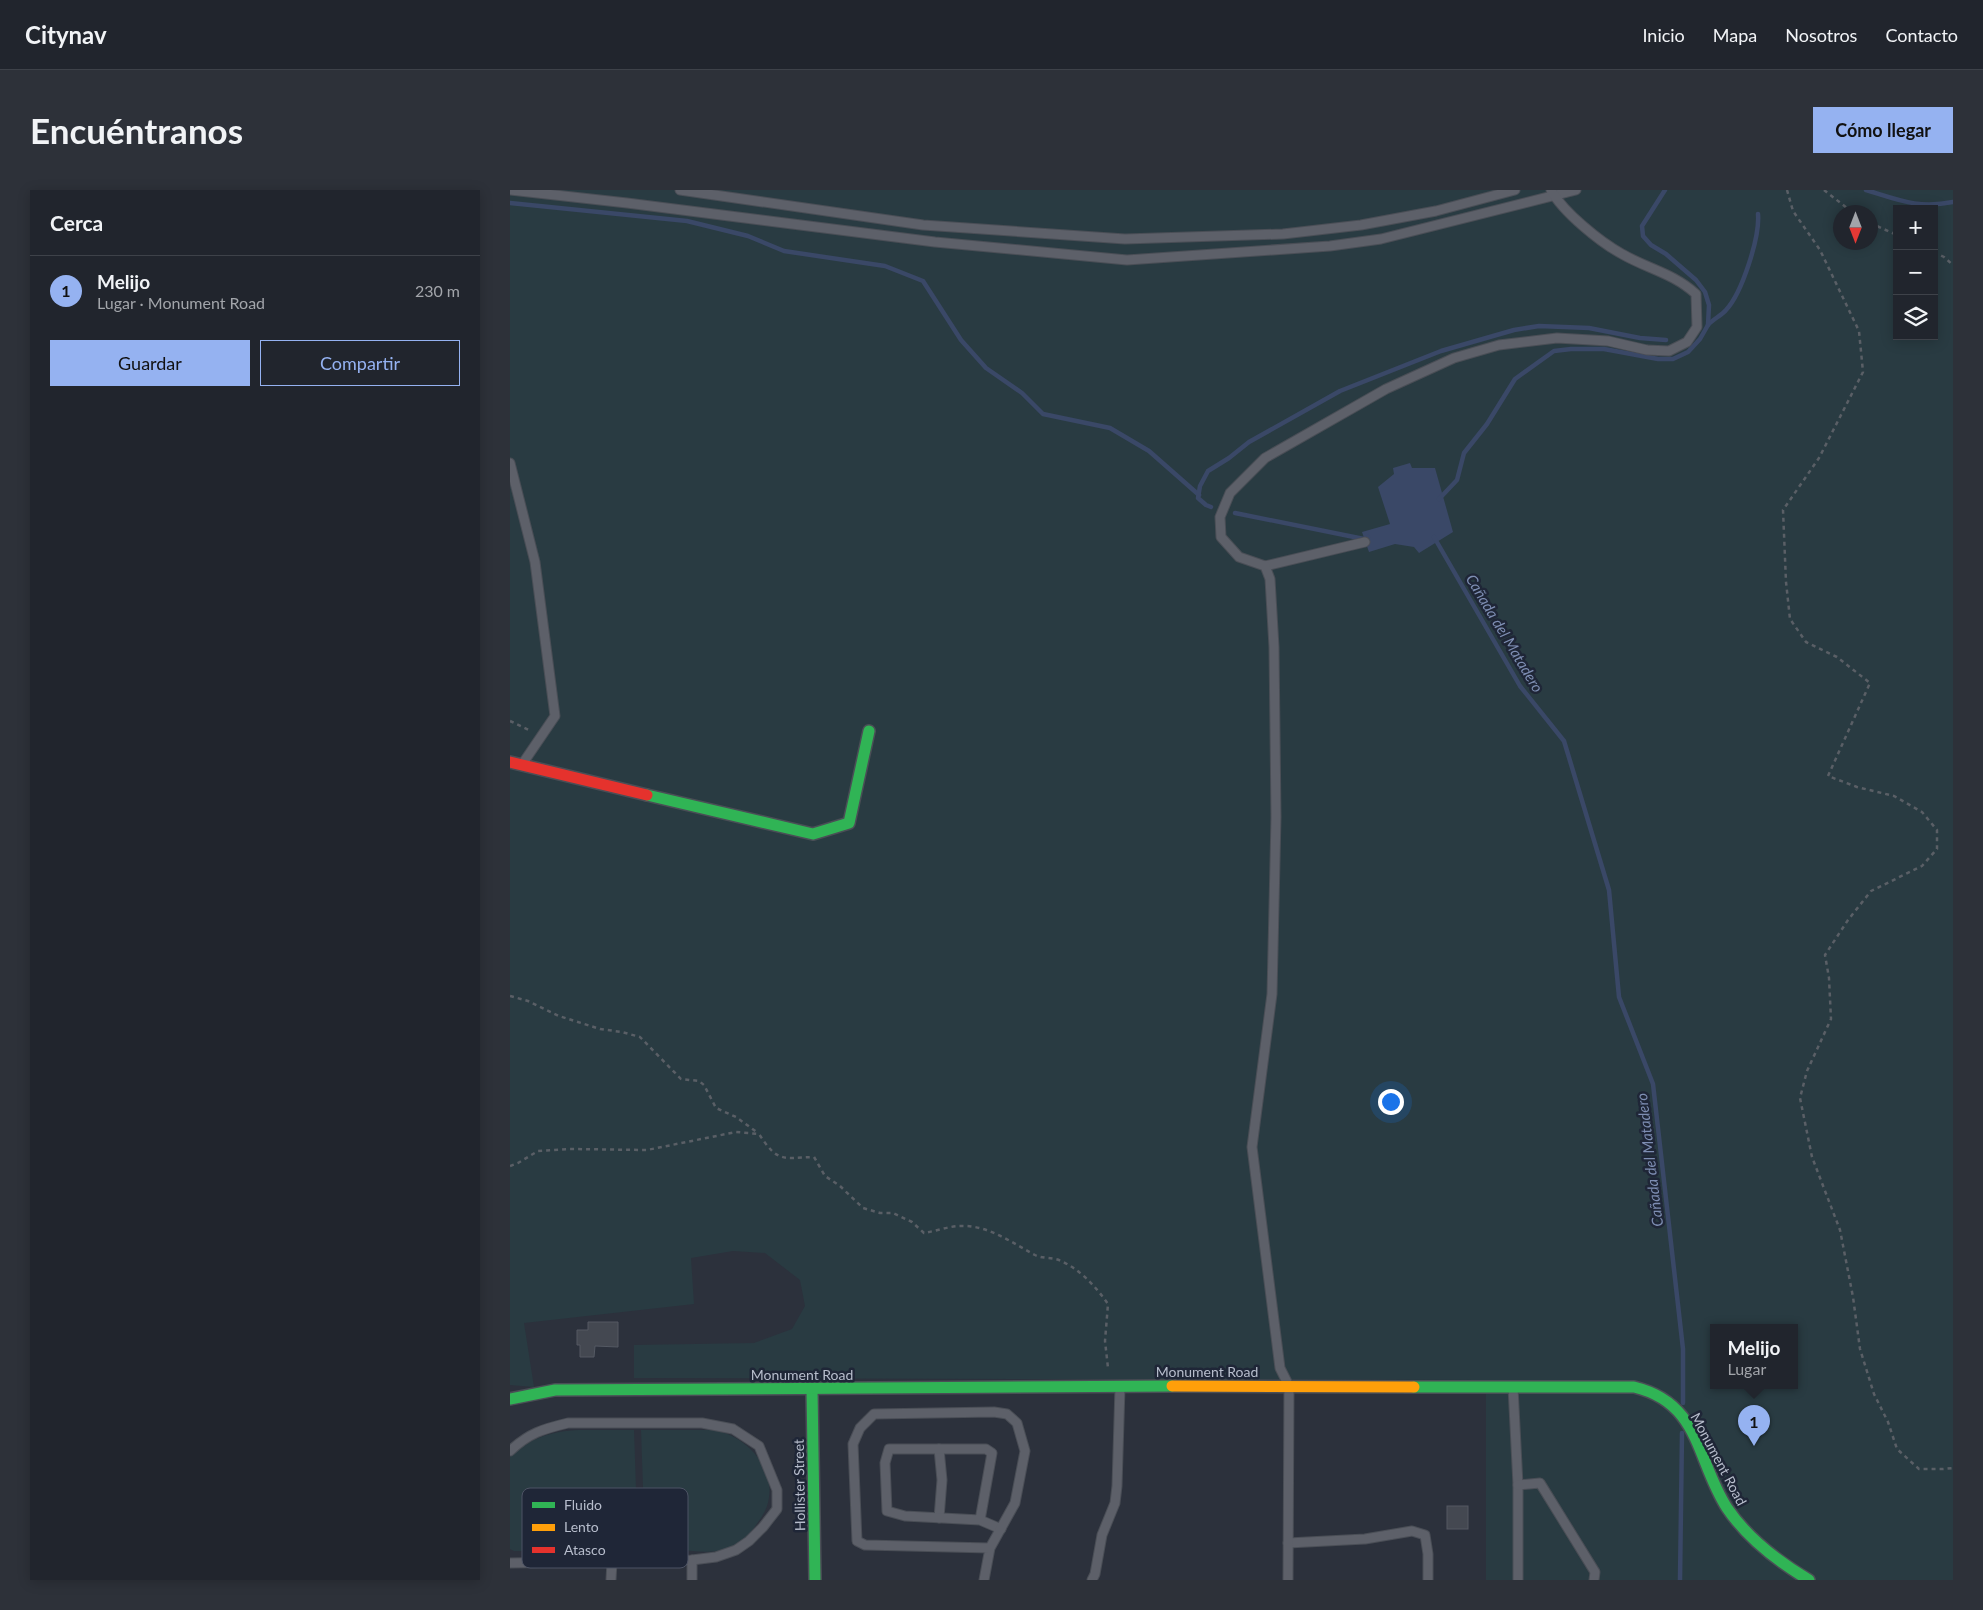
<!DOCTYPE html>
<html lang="es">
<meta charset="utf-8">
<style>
body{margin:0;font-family:Lato,sans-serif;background:#2d3139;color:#f1f3f6}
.controls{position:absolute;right:15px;top:15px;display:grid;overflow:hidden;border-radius:0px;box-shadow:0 2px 12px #0003}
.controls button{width:45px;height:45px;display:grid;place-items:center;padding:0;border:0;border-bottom:1px solid #3e4249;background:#21252d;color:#f1f3f6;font:25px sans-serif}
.compass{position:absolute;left:1323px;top:15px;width:45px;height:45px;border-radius:50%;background:#21252d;box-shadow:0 2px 12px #0003;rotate:180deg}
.you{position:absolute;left:880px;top:911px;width:18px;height:18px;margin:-12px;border:4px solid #fff;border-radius:50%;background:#1a73e8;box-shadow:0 0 0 8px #1a73e833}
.badge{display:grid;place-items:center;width:32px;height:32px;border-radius:50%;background:#95b2f1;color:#111;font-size:16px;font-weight:700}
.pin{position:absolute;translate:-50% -41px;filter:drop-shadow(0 1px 2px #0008)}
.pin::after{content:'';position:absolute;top:26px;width:18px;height:15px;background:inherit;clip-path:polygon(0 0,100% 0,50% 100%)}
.popup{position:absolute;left:1200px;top:1134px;width:88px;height:65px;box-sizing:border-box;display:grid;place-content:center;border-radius:0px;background:#21252d;filter:drop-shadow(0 1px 4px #0005);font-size:16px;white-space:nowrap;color:#a2a5aa}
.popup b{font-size:19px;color:#f1f3f6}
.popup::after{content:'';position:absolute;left:50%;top:100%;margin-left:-10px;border:10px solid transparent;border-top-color:#21252d}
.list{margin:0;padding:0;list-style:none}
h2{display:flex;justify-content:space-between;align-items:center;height:65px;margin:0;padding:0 20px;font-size:21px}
h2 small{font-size:16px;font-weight:400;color:#a2a5aa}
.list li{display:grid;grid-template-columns:32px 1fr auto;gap:15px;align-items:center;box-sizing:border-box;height:70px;padding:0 20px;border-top:1px solid #3e4249}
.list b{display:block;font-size:19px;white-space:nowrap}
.list p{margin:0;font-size:16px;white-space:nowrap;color:#a2a5aa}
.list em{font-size:16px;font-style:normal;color:#a2a5aa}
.actions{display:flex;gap:10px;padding:15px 20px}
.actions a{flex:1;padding:11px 0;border:1px solid #95b2f1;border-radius:0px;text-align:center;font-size:18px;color:#95b2f1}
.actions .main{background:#95b2f1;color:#111}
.icon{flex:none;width:28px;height:28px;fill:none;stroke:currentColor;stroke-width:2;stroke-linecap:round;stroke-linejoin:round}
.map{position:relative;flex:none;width:1443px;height:1390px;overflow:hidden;border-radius:0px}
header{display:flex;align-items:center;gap:30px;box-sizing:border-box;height:70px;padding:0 25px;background:#21252d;border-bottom:1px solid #3e4249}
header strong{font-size:24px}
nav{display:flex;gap:28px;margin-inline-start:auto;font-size:18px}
.intro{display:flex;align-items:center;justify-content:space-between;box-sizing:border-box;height:120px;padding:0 30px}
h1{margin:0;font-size:35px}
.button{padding:12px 22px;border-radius:0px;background:#95b2f1;color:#111;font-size:18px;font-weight:700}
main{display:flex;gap:30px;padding:0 30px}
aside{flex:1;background:#21252d;border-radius:0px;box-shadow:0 2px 12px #0003}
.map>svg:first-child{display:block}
.green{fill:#293b42;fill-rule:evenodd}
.water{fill:#3a4867}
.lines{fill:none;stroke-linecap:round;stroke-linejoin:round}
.stream{stroke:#3a4867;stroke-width:4.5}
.building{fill:#444851;stroke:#545963}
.lane-casing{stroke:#4a4e56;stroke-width:11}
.fast-casing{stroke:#4a4e56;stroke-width:14}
.slow-casing{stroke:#4a4e56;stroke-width:14}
.jam-casing{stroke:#4a4e56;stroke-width:14}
.path{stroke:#5a5f66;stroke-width:2.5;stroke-dasharray:4 4;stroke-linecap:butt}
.lane{stroke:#5d6069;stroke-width:9}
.fast{stroke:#30b455;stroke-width:11}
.slow{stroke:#ff9f0a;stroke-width:11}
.jam{stroke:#e5322d;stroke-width:11}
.labels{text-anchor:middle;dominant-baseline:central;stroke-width:5;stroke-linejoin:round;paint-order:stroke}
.street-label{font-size:14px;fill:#b7bdcc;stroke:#1f2637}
.water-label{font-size:15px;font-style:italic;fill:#7e8eb3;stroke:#1f2637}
.key{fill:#1f2637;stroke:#4d5364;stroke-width:1}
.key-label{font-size:14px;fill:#b7bdcc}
</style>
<header>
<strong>Citynav</strong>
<nav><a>Inicio</a><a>Mapa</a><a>Nosotros</a><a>Contacto</a></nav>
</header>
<div class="intro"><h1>Encuéntranos</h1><a class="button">Cómo llegar</a></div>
<main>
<aside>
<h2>Cerca<small></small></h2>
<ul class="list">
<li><span class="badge">1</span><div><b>Melijo</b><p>Lugar · Monument Road</p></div><em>230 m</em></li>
</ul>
<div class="actions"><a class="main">Guardar</a><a>Compartir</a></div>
</aside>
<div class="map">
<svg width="1443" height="1390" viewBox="0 0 1443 1390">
<rect width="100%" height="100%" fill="#2c313c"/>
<g class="green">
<path d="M0,0h1443v1390h-467v-200l-852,-2v-33l120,-2 38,-14 13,-23 -5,-26 -35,-27 -32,-2 -42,7 3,46 -170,19 10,64 -24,-2zM1387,19h37v127h-37zM1330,22h30v30h-30zM1204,1137h80v58h-80z"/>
<path d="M69,1240h55l3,88h-30l-1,34h-8v-17h-32l1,17 -53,-1 -4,-2v-92c20,-19 42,-26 69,-27z"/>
<path d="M131,1240h72c30,4 61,35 56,67 -1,11 -7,20 -13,28 -6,10 -15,19 -26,23 -18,7 -38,2 -57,2l-1,-33h-28z"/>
</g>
<polygon class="water" points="900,273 902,278 925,278 943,342 909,363 904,357 885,354 859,362 852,342 880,334 868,297 884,284 883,278"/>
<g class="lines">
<g class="stream">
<path d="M1356,0c33,10 52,19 87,12"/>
<polyline points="0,13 177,31 238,46 274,61 375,76 413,91 451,150 476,178 512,203 533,224 600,238 639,261 689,305"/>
<path d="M1198,135c5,-6 13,-9 18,-15 16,-17 34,-73 32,-96"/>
<polyline points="929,309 947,290 954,263 977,234 1005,189 1044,161 1061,159 1094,159 1148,169 1163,169 1178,162 1190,149 1198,135 1199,115 1195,102 1186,90 1156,64 1141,55 1133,46 1132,36 1155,0"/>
<polyline points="701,317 696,315 688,308 690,296 698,281 719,268 739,252 830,201 931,161 1004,140 1029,136 1079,138 1130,148 1156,150"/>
<polyline points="725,323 854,349 858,347"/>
<polyline points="924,347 1010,496 1054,551 1099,700 1109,807 1143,894 1173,1159 1173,1213"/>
<polyline points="1170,1390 1172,1243"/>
</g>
</g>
<g class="building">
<polygon points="78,1132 108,1132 108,1157 85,1156 84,1167 70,1167 70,1155 67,1155 67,1140 78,1140"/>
<rect x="937" y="1316" width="21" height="23"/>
</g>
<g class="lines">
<g class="lane-casing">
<g id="lane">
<polyline points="0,0 117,13 425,52 617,70 820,56 871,49 1066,0"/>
<polyline points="170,0 413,35 615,49 773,44 851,35 926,21 1005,0"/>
<polyline points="0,273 25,372 45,526 13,573"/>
<polyline points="755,376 855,352"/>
<polyline points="1003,1197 1008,1295 1008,1390"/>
<path d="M0,1261c19,-18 33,-22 58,-28h134l31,6 26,17 18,44v19l-14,18 -14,14 -13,9 -20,7 -24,3 -182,3"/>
<polyline points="1008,1295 1030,1293 1085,1382 1084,1390"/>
<polyline points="429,1328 432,1290 429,1259"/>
<polyline points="470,1330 395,1326 377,1321 375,1273 379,1259 476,1259 482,1263 470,1330 491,1339"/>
<polyline points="778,1353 855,1349 902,1341 915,1345 918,1364 918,1390"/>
<polyline points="182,1370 182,1390"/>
<polyline points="101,1390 102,1371"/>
<polyline points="474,1390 480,1358 505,1313 515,1261 507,1233 497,1224 484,1222 364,1224 350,1238 343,1254 347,1351 355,1355 480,1358"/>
<polyline points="582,1390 585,1384 592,1345 605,1313 607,1296 610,1197"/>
<path d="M778,1390l1,-194 -9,-18 -28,-221 20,-153 4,-177 -2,-170 -4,-68 -5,-13 -26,-9 -18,-20 -1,-20 10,-24 35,-35 121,-69 68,-31 45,-13 58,-7 51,3 39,9 22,1 18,-9 10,-15 -1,-33c-23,-21 -48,-25 -74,-40 -22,-12 -59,-42 -71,-64"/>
</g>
</g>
<g class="fast-casing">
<g id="fast">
<polyline points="137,605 303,644 339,633 359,541"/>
<path d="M904,1197h220c67,16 62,73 93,121 21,31 50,53 82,72"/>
<polyline points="302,1199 305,1390"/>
<polyline points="0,1209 45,1200 662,1196"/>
</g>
</g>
<g class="slow-casing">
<polyline id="slow" points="662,1196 904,1197"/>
</g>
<g class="jam-casing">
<polyline id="jam" points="0,572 137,605"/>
</g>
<g class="path">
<polyline points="1277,0 1283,21 1310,60 1349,141 1353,182 1309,268 1273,320 1276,392 1280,429 1296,452 1327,467 1360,493 1318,586 1347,597 1384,606 1412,622 1427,640 1427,659 1412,676 1361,701 1338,730 1315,765 1319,788 1321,829 1297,881 1290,908 1302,967 1330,1040 1343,1107 1350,1159 1364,1204 1378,1232 1387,1259 1409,1279 1433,1279 1443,1278"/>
<polyline points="1314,0 1342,22"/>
<polyline points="1360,33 1387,45"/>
<polyline points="1424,62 1434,67 1443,75"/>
<polyline points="0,531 21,541"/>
<polyline points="0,806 18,811 49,826 90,839 112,842 130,847 171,889 189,891 194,895 206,918 226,927 248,943"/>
<path d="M0,976l8,-3 20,-12 31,-2 78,1 89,-18 23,2c19,29 23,24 55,23l11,19 15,10 23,22 17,5h13l19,9 12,11c12,-2 25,-7 37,-7 28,-1 51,17 74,29 8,4 18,2 26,6 20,9 35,26 47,43l-3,37 3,27"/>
</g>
<use href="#lane" class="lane"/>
<use href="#fast" class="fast"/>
<use href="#slow" class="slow"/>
<use href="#jam" class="jam"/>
</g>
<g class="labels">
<g class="street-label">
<text x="697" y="1181">Monument Road</text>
<text x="292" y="1184">Monument Road</text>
<text transform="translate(1209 1269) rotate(62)">Monument Road</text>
<text transform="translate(289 1295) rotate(-91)">Hollister Street</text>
</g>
<g class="water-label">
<text transform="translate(995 443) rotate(59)">Cañada del Matadero</text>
<text transform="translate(1139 970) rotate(-97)">Cañada del Matadero</text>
</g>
</g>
<rect x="12" y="1298" width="166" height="80" rx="8" class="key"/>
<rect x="22" y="1312" width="23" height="6" fill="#30b455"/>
<rect x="22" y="1334" width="23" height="7" fill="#ff9f0a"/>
<rect x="22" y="1357" width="23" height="6" fill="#e5322d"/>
<g class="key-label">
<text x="54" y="1320">Fluido</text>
<text x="54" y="1342">Lento</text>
<text x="54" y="1365">Atasco</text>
</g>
</svg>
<div class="controls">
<button>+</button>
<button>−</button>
<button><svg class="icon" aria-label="layers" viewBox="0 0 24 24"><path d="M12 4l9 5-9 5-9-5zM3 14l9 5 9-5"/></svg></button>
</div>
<svg class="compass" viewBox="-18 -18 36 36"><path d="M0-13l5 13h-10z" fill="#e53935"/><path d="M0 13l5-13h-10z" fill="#a2a5aa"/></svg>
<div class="you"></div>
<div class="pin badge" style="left:1244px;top:1256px">1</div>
<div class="popup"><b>Melijo</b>Lugar</div>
</div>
</main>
